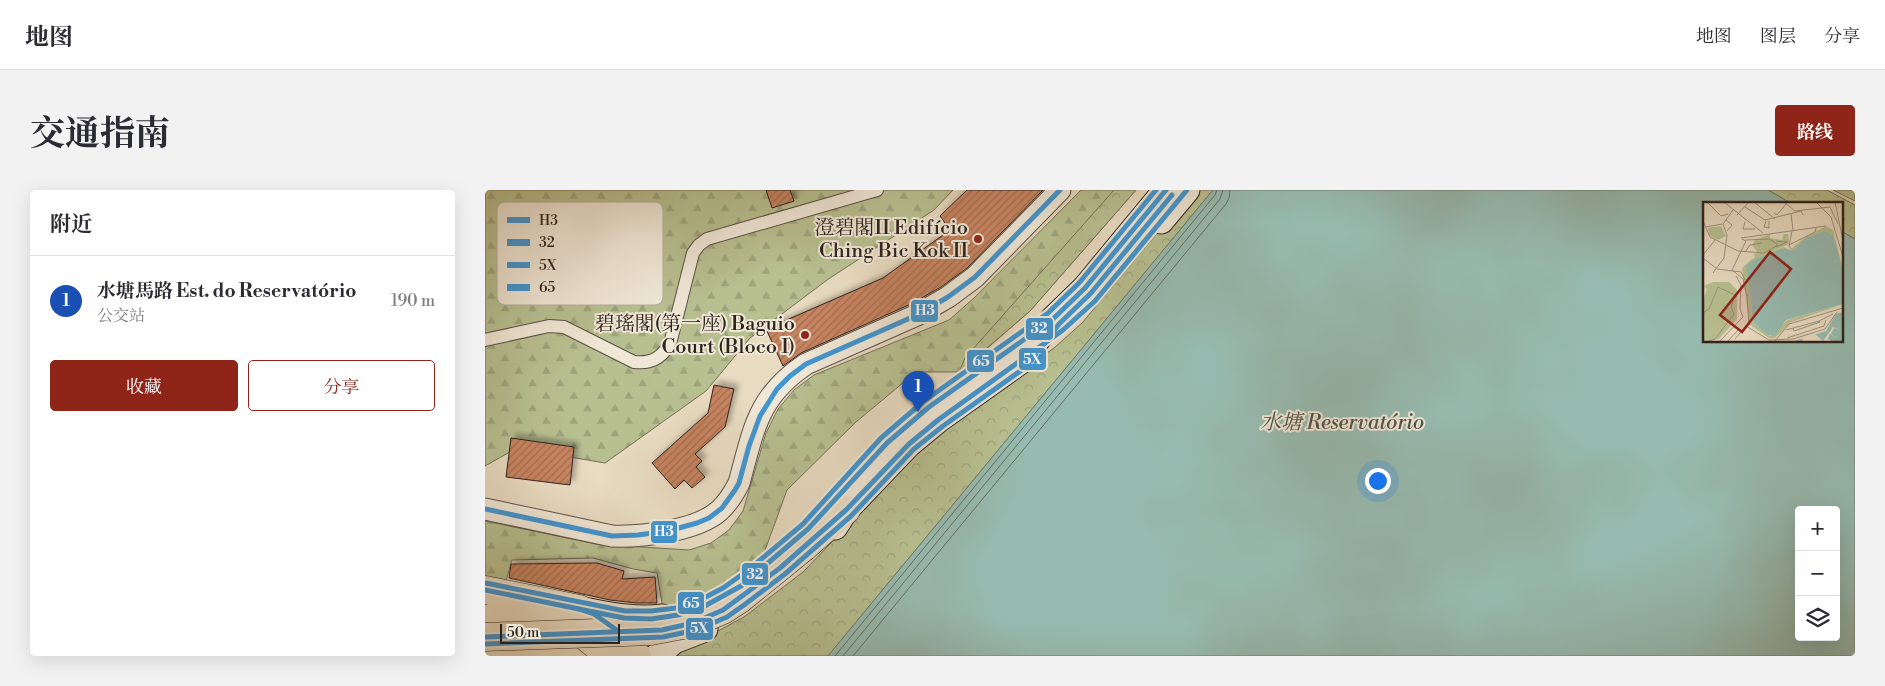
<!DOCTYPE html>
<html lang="zh">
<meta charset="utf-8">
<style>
body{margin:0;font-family:"Libre Bodoni","Noto Serif SC",serif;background:#f2f2f3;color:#2b2b33}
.controls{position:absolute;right:15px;bottom:15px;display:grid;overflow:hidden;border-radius:5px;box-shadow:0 5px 20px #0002}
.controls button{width:45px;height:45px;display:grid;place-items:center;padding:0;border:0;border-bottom:1px solid #e1e1e2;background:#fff;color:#2b2b33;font:25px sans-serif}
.scale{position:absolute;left:15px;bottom:12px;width:120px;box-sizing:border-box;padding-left:5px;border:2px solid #2f231e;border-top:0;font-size:14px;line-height:18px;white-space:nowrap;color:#2f231e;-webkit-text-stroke:4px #f0e8d7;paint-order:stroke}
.you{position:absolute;left:892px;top:290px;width:18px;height:18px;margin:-12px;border:4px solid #fff;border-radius:50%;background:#1a73e8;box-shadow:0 0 0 8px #1a73e833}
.badge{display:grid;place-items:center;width:32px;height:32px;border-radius:50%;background:#8f2418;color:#fff;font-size:16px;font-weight:700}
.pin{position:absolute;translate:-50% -41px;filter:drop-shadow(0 1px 2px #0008)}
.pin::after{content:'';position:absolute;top:26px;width:18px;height:15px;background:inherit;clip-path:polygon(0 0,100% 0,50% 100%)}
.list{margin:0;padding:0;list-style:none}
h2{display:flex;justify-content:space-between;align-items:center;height:65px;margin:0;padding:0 20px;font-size:21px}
h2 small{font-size:16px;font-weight:400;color:#7c7c81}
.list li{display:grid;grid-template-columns:32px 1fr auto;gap:15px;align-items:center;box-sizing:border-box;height:90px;padding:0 20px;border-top:1px solid #e1e1e2}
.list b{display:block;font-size:19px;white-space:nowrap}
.list p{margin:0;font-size:16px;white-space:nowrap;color:#7c7c81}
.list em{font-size:16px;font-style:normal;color:#7c7c81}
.actions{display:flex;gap:10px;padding:15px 20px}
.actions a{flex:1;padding:11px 0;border:1px solid #8f2418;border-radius:5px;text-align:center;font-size:18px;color:#8f2418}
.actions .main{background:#8f2418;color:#fff}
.icon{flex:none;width:28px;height:28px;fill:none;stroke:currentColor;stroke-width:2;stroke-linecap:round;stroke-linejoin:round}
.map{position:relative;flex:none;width:1370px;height:466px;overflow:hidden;border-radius:5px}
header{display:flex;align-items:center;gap:30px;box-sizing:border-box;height:70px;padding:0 25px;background:#fff;border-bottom:1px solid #e1e1e2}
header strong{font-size:24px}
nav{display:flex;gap:28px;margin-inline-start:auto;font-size:18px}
.intro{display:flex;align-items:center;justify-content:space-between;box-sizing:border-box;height:120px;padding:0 30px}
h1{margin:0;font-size:35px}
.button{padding:12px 22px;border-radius:5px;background:#8f2418;color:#fff;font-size:18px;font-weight:700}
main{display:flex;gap:30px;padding:0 30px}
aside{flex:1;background:#fff;border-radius:5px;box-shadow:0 5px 20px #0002}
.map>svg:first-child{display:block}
.forest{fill:url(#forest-firs);stroke:#747258}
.park{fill:url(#park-crowns);stroke:#747258}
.water{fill:#97bbb0;stroke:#6d7e76;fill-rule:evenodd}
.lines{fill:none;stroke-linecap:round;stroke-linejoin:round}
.shore{stroke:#636f67;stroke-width:1}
.building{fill:url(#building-hatch);stroke:#2f231e;filter:url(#shadow)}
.pedestrian-casing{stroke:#5d5147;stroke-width:14}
.tertiary-casing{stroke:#5d5147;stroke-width:23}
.secondary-casing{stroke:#2f231e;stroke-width:27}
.primary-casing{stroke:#2f231e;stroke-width:29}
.pedestrian{stroke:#f0e8d7;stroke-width:12}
.tertiary{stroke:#f0e8d7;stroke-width:21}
.secondary{stroke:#f0e8d7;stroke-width:25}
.primary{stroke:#e8dbc1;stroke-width:28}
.primary-bridge-casing{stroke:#2f231e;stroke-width:29;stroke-linecap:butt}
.primary-bridge{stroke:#e8dbc1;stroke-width:28}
.bus-1-casing{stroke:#f0e8d7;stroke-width:9}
.bus-2-casing{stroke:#f0e8d7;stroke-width:9}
.bus-3-casing{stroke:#f0e8d7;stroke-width:9}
.bus-4-casing{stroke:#f0e8d7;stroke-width:9}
.bus-1{stroke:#4196d2;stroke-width:5}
.bus-2{stroke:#4196d2;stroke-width:5}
.bus-3{stroke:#4196d2;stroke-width:5}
.bus-4{stroke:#4196d2;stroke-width:5}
.poi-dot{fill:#8f2418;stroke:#f0e8d7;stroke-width:2}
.labels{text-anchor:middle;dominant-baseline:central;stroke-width:4;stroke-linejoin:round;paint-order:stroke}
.poi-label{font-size:20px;fill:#2f231e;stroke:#f0e8d7;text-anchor:end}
.water-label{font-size:21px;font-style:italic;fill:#4e514a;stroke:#f0e8d7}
.inset-road{fill:none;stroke:#9e9180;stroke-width:1}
.view{fill:#8f2418;fill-opacity:0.15;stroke:#8f2418;stroke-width:2.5}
.inset-edge{fill:none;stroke:#2f231e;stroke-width:2.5}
.key{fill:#f0e8d7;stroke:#b6ada0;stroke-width:1}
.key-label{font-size:14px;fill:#2f231e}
.line-badge{stroke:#f0e8d7;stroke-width:2}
.badge-label{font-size:14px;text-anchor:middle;font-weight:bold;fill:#fff}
</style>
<header>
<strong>地图</strong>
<nav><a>地图</a><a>图层</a><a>分享</a></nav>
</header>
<div class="intro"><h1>交通指南</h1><a class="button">路线</a></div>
<main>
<aside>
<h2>附近<small></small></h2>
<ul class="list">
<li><span class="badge" style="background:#1a4fb4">1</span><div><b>水塘馬路 Est. do Reservatório</b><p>公交站</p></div><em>190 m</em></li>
</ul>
<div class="actions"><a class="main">收藏</a><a>分享</a></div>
</aside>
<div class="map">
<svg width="1370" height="466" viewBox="0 0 1370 466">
<defs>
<pattern id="forest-firs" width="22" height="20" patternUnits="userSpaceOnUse" patternTransform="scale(1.25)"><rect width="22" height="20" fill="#b8c091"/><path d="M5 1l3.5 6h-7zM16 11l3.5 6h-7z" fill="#9ea57d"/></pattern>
<pattern id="park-crowns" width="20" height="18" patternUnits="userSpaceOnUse" patternTransform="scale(1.25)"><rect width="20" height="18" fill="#b8c091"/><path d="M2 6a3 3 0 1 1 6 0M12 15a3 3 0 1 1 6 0" fill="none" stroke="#9ea57d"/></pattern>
<pattern id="building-hatch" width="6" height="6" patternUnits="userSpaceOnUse" patternTransform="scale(1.25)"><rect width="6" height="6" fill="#c78461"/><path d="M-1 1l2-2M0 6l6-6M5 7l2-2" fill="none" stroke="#a26c4f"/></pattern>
<filter id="shadow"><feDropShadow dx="4.5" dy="-4.5" stdDeviation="2.5" flood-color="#0004"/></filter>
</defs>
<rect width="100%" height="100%" fill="#e8dbc1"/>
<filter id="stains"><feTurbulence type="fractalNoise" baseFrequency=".004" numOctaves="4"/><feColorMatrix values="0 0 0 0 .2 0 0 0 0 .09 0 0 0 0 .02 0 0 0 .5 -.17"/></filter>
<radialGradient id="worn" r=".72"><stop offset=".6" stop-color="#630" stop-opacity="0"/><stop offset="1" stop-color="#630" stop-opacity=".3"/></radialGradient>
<g class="forest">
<polygon points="0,0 468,0 449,20 342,90 265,148 221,201 120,273 32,258 0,276"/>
<polygon points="596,0 651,0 545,121 475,182 431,182 371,232 302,300 275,374 246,393 210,410 178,419 172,383 148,379 108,368 27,370 20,394 0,388 0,331 111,354 204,360 226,353 244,340 258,321 281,243 293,219 309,200 329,185 464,130 489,108"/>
<polygon points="1348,0 1370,0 1370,11"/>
</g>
<g class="park">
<polygon points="629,0 651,0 545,121 474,182 480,168"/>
<polygon points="708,0 728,0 343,466 186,466 259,427 318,382 370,328 402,289 483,219 569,158 597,133"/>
<polygon points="1283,0 1342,0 1370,15 1370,49 1356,41 1356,14 1307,14"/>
</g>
<path class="water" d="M728,0h555l24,14h-88v137h137v-110l14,8v417h-1027zM1314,320h37v127h-37z"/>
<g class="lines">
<g class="shore">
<polyline points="350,466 730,5 732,0"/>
<polyline points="358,466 735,9 738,0"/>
<polyline points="368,466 741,14 744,8 745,0"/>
</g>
</g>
<g class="building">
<polygon points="281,0 305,0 309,11 287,18"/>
<polygon points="482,0 558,0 482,78 456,97 426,114 316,163 298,176 281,139 398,88 465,40 455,26"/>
<polygon points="229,195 249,199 240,237 210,264 217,271 211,277 220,287 207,298 199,290 190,299 167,273 223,223"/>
<polygon points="26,248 89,257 85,295 21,287"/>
<polygon points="112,373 139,381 137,389 170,387 172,413 151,413 125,410 24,388 26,374"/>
</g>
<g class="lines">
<g class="pedestrian-casing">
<path id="pedestrian" d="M0,150l64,-14 15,1 70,35c18,2 30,-5 37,-22l22,-87 6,-8 8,-6 170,-49"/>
</g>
<g class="tertiary-casing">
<path id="tertiary" d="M0,319l127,27c30,1 84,-5 107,-25 9,-8 15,-18 20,-28 15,-54 18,-86 67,-119l111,-49 31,-18 27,-20 85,-87"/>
</g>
<g class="secondary-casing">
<g id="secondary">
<polyline points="676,31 702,0"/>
<polyline points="350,337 361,320 424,254 453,230 536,171 568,129 600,98 681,0"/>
<path d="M104,421c25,5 48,9 74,6"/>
<polyline points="172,466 189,451 220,439"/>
</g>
</g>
<g class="primary-casing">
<g id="primary">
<polyline points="319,357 361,320"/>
<path d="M0,400l94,19c26,10 44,23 58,47"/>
<path d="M0,429c50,-3 86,-4 122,37"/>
</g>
</g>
<use href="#pedestrian" class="pedestrian"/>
<use href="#tertiary" class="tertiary"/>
<use href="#secondary" class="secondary"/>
<use href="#primary" class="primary"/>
<g class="primary-bridge-casing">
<polyline id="primary-bridge" points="0,447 166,441 208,433 238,420 255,409 319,357"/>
</g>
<use href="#primary-bridge" class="primary-bridge"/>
<g class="bus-1-casing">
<g id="bus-1">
<polyline points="0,319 127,346 153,345 183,341 212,333 224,328 237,318 250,300 254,293 264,256 275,226 292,199 305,186 321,174 432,125 463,107 490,87 575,0"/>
<polyline points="0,447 177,440 208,433 238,420 295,378 361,320 424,254 453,230 578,140 610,111 702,0"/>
</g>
</g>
<g class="bus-2-casing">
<g id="bus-2">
<polyline points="0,400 94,419 109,424 133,441"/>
<polyline points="94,419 139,428 166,429 193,425 218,417 256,396 323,339 402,253 444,217 568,129 600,98 681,0"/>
</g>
</g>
<g class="bus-3-casing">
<polyline id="bus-3" points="0,454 178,447 211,440 242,427 259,415 300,384 366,326 429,259 458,236 541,177 574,134 606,103 687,5"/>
</g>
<g class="bus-4-casing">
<polyline id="bus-4" points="1,393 140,421 166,421 191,418 215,410 238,398 262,381 318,334 396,248 439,211 563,123 594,93 671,0"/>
</g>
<use href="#bus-1" class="bus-1"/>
<use href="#bus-2" class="bus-2"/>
<use href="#bus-3" class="bus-3"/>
<use href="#bus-4" class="bus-4"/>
</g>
<g class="poi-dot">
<circle cx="493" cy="49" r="5"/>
<circle cx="320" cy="145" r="5"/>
</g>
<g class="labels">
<g class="poi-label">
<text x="483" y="38">澄碧閣II Edifício<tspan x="483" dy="23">Ching Bic Kok II</tspan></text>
<text x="310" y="134">碧瑤閣(第一座) Baguio<tspan x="310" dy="23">Court (Bloco I)</tspan></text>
</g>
<g class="water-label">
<text x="857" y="233">水塘 Reservatório</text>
</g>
</g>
<g transform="translate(1218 12)">
<rect width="140" height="140" fill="#e8dbc1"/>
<path d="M67,32v4l12,2 2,-6h4l1,10 -34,14 -1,-4 4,-1 -6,-8 3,-5zM10,80h16l8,8v29l-18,20 -16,3v-41l4,-12 -3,-3z" fill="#b8c091"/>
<path d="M18,24l5,10 -8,4 -9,-5 -1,-7zM123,24l7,4 10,40 -12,-36 -27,5 -11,12h-4l-5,-3 -33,13 3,62 16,13 18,-16 55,-16 -52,18 -16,16h-6l-20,-14 -7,-56 10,-9 31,-12 7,3 14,-12z" fill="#b8c091"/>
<path d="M122,29l8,5 10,34v34l-57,16 -10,15h-8l-14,-12 -8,-57 7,-6 31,-12 9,3 11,-12zM140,110v30h-52l35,-11 10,-17z" fill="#97bbb0"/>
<path d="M130,125l10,4 -9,-3 -3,6 8,5 -9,-5 -2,5 5,3h-30l-1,-4 13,-4 8,7z" fill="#e8dbc1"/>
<path class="inset-road" d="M4,0l14,14 7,-2M21,0l39,31M51,0l21,17M81,0l11,9 35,-4 8,17M113,0l15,15 12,40M132,0l8,39M42,5l20,13 36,-9 2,4M71,11l3,2 9,-11M88,12l2,16M34,13l12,-13M23,18l6,5 -5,6M0,19l7,16 28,14 26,2 14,-8 -8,-6 -24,1M63,19l-2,6 5,1v-7M42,20l-2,7h12M3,25l16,-3M38,36l85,-12M39,37l4,2 -14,29 11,9 4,17M86,43l26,-13 1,-4M73,45l11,-5 -11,-1M88,47l-2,-3 3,-15M42,50l5,-7 12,-2M0,53l12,-15M0,56l14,11 24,3 4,8M10,71l11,-15 3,-23 -4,-11 10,-14M44,92l2,31M0,111l6,-4 9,-22 17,8 -4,12 3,7 -19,25 -9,3M116,119l14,-7M83,128l33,-9 1,1 -26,9 -1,-3M84,136l37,-12 2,-6M32,137l11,-13 23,14 24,-1 32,-10 12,-17M16,140l24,-25 -3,-8 1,-24 -5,-9M24,140l12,-13M71,140l15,-18 54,-16"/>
<path class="view" d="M67,50l21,17 -49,63 -22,-17z"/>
<rect width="140" height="140" class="inset-edge"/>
</g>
<rect x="12" y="12" width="166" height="103" rx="8" class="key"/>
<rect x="22" y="27" width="23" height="6" fill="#4196d2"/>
<rect x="22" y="49" width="23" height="7" fill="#4196d2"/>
<rect x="22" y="72" width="23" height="6" fill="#4196d2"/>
<rect x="22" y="94" width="23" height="7" fill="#4196d2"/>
<g class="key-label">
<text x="54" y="35">H3</text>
<text x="54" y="57">32</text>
<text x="54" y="80">5X</text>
<text x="54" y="102">65</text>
</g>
<g class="line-badge">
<rect x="425" y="109" width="29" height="24" rx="5" fill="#4196d2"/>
<rect x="540" y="127" width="29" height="24" rx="5" fill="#4196d2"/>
<rect x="533" y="157" width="29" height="24" rx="5" fill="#4196d2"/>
<rect x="481" y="159" width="29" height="24" rx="5" fill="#4196d2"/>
<rect x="165" y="330" width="28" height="24" rx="5" fill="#4196d2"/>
<rect x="256" y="372" width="28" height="24" rx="5" fill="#4196d2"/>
<rect x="192" y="401" width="28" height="24" rx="5" fill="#4196d2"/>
<rect x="200" y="427" width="29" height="24" rx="5" fill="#4196d2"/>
</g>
<g class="badge-label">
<text x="440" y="125">H3</text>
<text x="554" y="143">32</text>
<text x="547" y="174">5X</text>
<text x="496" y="176">65</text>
<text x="179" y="346">H3</text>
<text x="270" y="389">32</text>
<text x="206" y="418">65</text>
<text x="214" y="443">5X</text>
</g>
<rect width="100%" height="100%" filter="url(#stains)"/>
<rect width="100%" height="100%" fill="url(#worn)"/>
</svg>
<div class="controls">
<button>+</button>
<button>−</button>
<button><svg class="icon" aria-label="layers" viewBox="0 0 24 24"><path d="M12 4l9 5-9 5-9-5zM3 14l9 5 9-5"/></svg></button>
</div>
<div class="scale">50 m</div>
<div class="you"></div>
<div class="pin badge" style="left:433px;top:222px;background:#1a4fb4">1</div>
</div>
</main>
